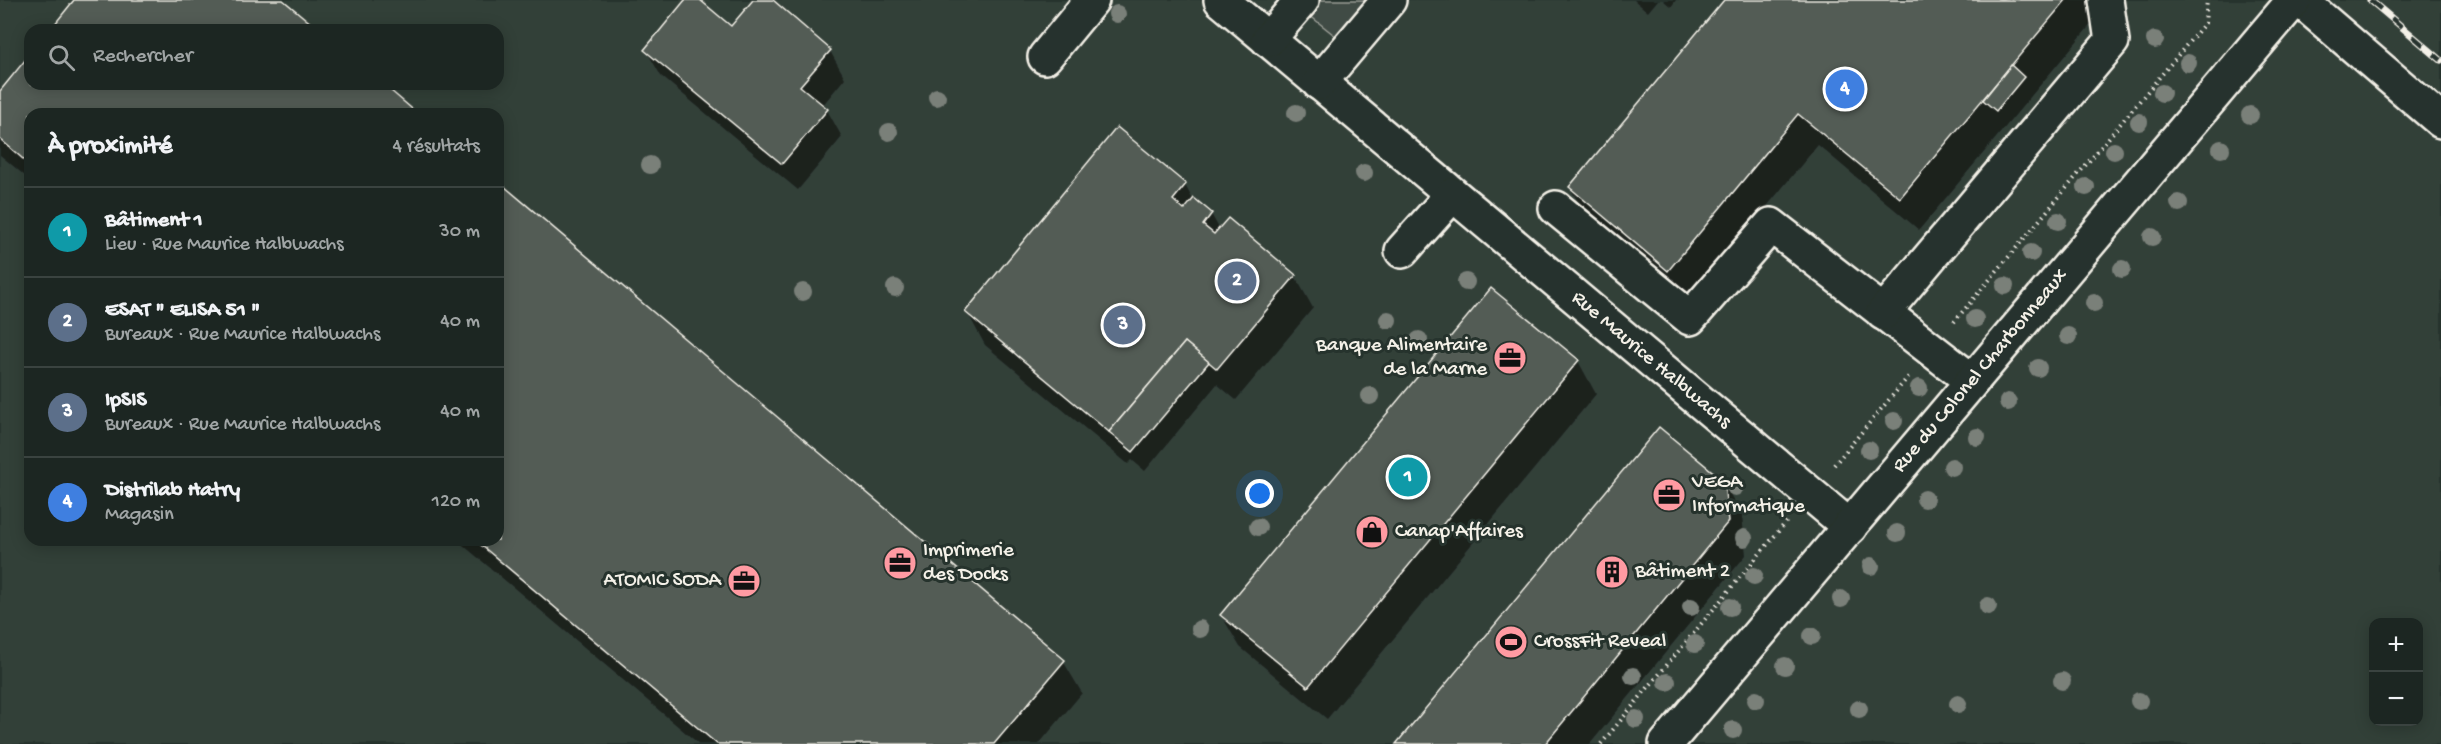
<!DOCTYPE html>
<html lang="fr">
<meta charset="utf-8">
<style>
body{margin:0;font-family:"Gochi Hand",sans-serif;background:#252e2a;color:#f1f3f6}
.controls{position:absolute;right:18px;bottom:18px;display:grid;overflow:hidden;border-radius:12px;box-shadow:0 3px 15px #0003}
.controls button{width:54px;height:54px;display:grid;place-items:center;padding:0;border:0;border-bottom:2px solid #3a4340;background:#1c2622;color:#f1f3f6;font:30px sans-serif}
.you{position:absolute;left:1260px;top:494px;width:21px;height:21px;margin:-15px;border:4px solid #fff;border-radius:50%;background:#1a73e8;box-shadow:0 0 0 9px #1a73e833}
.badge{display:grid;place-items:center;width:39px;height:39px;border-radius:50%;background:#2563eb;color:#fff;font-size:20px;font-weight:700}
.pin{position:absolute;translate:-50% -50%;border:3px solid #fff;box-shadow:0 2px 6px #0006}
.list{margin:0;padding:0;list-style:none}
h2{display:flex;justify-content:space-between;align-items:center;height:78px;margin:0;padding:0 24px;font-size:26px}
h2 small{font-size:20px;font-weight:400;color:#a0a5a5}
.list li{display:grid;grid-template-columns:39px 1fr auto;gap:18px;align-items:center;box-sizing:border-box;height:90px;padding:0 24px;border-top:2px solid #3a4340}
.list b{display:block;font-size:22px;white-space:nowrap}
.list p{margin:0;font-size:20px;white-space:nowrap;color:#a0a5a5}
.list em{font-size:20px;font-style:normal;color:#a0a5a5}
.icon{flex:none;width:33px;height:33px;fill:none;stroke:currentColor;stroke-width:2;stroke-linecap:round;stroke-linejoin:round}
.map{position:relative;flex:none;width:2441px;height:744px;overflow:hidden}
.search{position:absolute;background:#1c2622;box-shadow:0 3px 15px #0003;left:24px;top:24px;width:480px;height:66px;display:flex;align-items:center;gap:15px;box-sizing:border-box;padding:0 21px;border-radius:18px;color:#a0a5a5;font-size:22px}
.panel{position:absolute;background:#1c2622;box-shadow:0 3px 15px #0003;left:24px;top:108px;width:480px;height:438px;border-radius:18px}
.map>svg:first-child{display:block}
.built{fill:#333f39;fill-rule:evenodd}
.green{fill:#414b45;stroke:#9a9e96;stroke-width:1.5}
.shadow{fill:#0007}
.building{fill:#525c55;stroke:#f4f1e8;stroke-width:1.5}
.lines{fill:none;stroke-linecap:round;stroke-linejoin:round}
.minor-casing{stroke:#f4f1e8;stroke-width:38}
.path{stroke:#f4f1e8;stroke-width:4;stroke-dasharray:1.5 4.5;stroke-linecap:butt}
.minor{stroke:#26332d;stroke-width:33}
.rail-casing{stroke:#f4f1e8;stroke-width:7}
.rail{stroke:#26332d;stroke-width:4.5;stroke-dasharray:14;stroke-linecap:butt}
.tree{fill:#7a8079}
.labels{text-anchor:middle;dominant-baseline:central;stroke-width:6;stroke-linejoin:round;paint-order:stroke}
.poi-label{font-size:21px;fill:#f4f1e8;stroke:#26332d;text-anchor:start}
.street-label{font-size:21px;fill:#f4f1e8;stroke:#26332d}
</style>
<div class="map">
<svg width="2441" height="744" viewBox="0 0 2441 744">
<rect width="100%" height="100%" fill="#26332d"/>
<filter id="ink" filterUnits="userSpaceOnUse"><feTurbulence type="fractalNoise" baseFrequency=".0167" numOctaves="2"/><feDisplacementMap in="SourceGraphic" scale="12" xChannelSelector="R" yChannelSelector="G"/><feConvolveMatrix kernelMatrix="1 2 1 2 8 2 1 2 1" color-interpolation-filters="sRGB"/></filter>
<g filter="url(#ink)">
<path class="built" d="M0,0h2441v744h-2441zM30,30h468v54h-468zM30,114h468v426h-468zM2374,622h44v100h-44z"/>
<polygon class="green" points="1322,0 1370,0 1338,38 1309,15"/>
<g class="shadow">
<polygon points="687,0 697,0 732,28 755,0 770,0 830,51 845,78 822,106 827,110 842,137 798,190 661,76 646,50"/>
<polygon points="1634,0 1658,0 1648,12"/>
<polygon points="1663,0 1676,0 1671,7"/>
<polygon points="1726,0 2101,0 2103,10 1919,230 1818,145 1687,302 1589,220 1570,188"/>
<polygon points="30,56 30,84 380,84 416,114 30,114 30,180 0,155 0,93"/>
<polygon points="1118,129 1185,185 1193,200 1211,214 1220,230 1295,276 1313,308 1236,400 1217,384 1145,471 1132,460 1128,464 985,345 967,312"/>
<polygon points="498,183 1063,661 1082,693 1039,744 699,744 457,540 498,540"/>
<polygon points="1578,361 1596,394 1327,719 1240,647 1221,615"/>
<polygon points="1723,482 1742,515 1746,555 1590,744 1398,744"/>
</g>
<g class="building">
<polygon points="74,0 283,0 319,30 50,30"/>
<polygon points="685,0 700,0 731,26 753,0 773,0 831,50 800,86 828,109 782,164 644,50"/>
<polygon points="1724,0 2066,0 1900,198 1798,114 1668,271 1569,187"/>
<polygon points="30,54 30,84 383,84 418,114 30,114 30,165 0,139 0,91"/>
<polygon points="2011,65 2024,77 1996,111 1983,100"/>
<polygon points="1117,127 1186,184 1173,200 1184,210 1194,198 1212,213 1203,225 1214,234 1228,218 1296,275 1217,369 1185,342 1109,432 965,312"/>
<polygon points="498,181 1065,660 994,744 717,744 475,540 498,540"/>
<polygon points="1491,288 1579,360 1308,687 1220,615"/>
<polygon points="1185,342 1209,362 1133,452 1109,432"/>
<polygon points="1659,427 1724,481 1728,522 1545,744 1396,744"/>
</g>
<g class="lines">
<g class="minor-casing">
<g id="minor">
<path id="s1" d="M1221,0l629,527"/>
<polyline points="2300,0 2441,121"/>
<polyline points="1268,40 1302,0"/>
<polyline points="1045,57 1092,0"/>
<polyline points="1319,83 1389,0"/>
<polyline points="1556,208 1690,318 1771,225 1972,381"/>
<polyline points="1402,251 1452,195"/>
<polyline points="1883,313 2112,41 2106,0"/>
<path id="s2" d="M1666,744l628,-744"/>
</g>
</g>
<g class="path">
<polyline points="1954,322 2205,23 2207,0"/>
<polyline points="1834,465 1909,376"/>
<polyline points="1601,744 1787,521"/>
</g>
<use href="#minor" class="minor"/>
<g class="rail-casing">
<polyline id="rail" points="2370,0 2441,60"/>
</g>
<use href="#rail" class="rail"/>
</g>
<g class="tree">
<circle cx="1117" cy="14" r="9"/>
<circle cx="2155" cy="40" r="9"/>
<circle cx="2188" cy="63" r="9"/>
<circle cx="2162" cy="93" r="9"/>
<circle cx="937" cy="97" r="9"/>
<circle cx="1296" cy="113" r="9"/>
<circle cx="2250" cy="115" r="9"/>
<circle cx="2139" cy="122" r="9"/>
<circle cx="889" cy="132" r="9"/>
<circle cx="2221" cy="149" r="9"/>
<circle cx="2114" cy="151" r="9"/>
<circle cx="650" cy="165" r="9"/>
<circle cx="1364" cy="173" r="9"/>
<circle cx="2086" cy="187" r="9"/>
<circle cx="2179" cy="203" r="9"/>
<circle cx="2058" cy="221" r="9"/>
<circle cx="2152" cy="237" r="9"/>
<circle cx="2031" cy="253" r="9"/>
<circle cx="2122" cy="269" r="9"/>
<circle cx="1466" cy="282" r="9"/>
<circle cx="2005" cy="286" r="9"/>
<circle cx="895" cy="288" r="9"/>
<circle cx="803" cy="292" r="9"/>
<circle cx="2094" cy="303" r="9"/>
<circle cx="1975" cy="319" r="9"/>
<circle cx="1388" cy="320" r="9"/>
<circle cx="2068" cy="336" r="9"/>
<circle cx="1419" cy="340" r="9"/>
<circle cx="2038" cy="368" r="9"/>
<circle cx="1919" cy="388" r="9"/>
<circle cx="1370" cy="396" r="9"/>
<circle cx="2008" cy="402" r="9"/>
<circle cx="1894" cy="421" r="9"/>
<circle cx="1977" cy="437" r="9"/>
<circle cx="1869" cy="450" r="9"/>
<circle cx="1952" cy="467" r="9"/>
<circle cx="1735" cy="487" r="9"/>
<circle cx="1925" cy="499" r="9"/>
<circle cx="1258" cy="527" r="9"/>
<circle cx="1897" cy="533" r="9"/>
<circle cx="1744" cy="538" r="9"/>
<circle cx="1871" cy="566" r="9"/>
<circle cx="1754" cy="576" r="9"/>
<circle cx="1841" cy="599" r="9"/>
<circle cx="1988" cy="606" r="9"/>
<circle cx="1691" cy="607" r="9"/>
<circle cx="1730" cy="607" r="9"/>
<circle cx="1200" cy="629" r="9"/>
<circle cx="1812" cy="636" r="9"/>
<circle cx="1695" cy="644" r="9"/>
<circle cx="1785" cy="666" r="9"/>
<circle cx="1633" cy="676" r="9"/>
<circle cx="2062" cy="681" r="9"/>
<circle cx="1667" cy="682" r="9"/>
<circle cx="1756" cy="700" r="9"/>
<circle cx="2139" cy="701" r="9"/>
<circle cx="1958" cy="704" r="9"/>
<circle cx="1859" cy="709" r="9"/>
<circle cx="1636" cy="719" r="9"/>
<circle cx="1733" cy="730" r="9"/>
</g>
</g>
<defs>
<g id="office-disc" transform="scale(1.725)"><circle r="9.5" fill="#ff9aa2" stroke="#26332d"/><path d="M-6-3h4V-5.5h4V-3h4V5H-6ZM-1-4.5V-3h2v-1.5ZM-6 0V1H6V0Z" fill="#111"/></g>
<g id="shop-disc" transform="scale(1.725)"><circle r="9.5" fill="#ff9aa2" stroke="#26332d"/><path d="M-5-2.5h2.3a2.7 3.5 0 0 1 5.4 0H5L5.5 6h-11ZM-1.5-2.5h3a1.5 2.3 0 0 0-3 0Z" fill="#111"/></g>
<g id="building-disc" transform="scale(1.725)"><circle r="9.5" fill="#ff9aa2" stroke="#26332d"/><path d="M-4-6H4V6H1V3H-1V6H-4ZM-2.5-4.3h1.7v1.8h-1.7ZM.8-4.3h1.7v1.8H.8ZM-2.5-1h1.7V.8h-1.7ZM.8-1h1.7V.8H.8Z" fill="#111"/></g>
<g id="stadium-disc" transform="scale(1.725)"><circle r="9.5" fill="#ff9aa2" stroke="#26332d"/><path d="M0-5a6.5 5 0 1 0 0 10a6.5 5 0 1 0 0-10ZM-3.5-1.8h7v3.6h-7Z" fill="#111"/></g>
</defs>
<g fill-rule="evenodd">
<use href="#office-disc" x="1510" y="358"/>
<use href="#office-disc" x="1669" y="495"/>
<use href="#shop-disc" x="1372" y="532"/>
<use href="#office-disc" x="900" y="563"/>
<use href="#building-disc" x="1612" y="572"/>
<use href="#office-disc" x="744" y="581"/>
<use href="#stadium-disc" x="1511" y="642"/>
</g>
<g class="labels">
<g class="poi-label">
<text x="1487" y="346" text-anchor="end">Banque Alimentaire<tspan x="1487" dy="24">de la Marne</tspan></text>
<text x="1692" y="483">VEGA<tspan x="1692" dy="24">Informatique</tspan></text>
<text x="1395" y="532">Canap'Affaires</text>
<text x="923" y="551">Imprimerie<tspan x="923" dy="24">des Docks</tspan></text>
<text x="1635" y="572">Bâtiment 2</text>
<text x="721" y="581" text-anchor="end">ATOMIC SODA</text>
<text x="1534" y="642">CrossFit Reveal</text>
</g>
<g class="street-label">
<text stroke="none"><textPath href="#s1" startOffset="561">Rue Maurice Halbwachs</textPath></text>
<text stroke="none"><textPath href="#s2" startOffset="488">Rue du Colonel Charbonneaux</textPath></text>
</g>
</g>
</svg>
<div class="controls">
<button>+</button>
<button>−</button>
</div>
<div class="you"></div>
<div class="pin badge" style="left:1408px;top:477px;background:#0f9aa8">1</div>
<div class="pin badge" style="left:1237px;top:281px;background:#5c6f8a">2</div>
<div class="pin badge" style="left:1123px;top:325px;background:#5c6f8a">3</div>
<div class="pin badge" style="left:1845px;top:89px;background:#3f7fe0">4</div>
<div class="search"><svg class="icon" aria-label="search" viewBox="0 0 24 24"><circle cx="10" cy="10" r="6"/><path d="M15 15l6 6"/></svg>Rechercher</div>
<section class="panel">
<h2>À proximité<small>4 résultats</small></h2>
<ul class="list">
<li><span class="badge" style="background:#0f9aa8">1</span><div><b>Bâtiment 1</b><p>Lieu · Rue Maurice Halbwachs</p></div><em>30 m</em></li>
<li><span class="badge" style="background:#5c6f8a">2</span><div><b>ESAT &quot; ELISA 51 &quot;</b><p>Bureaux · Rue Maurice Halbwachs</p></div><em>40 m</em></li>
<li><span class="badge" style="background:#5c6f8a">3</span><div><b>IpSIS</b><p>Bureaux · Rue Maurice Halbwachs</p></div><em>40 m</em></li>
<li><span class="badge" style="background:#3f7fe0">4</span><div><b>Distrilab Hatry</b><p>Magasin</p></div><em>120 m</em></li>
</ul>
</section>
</div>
